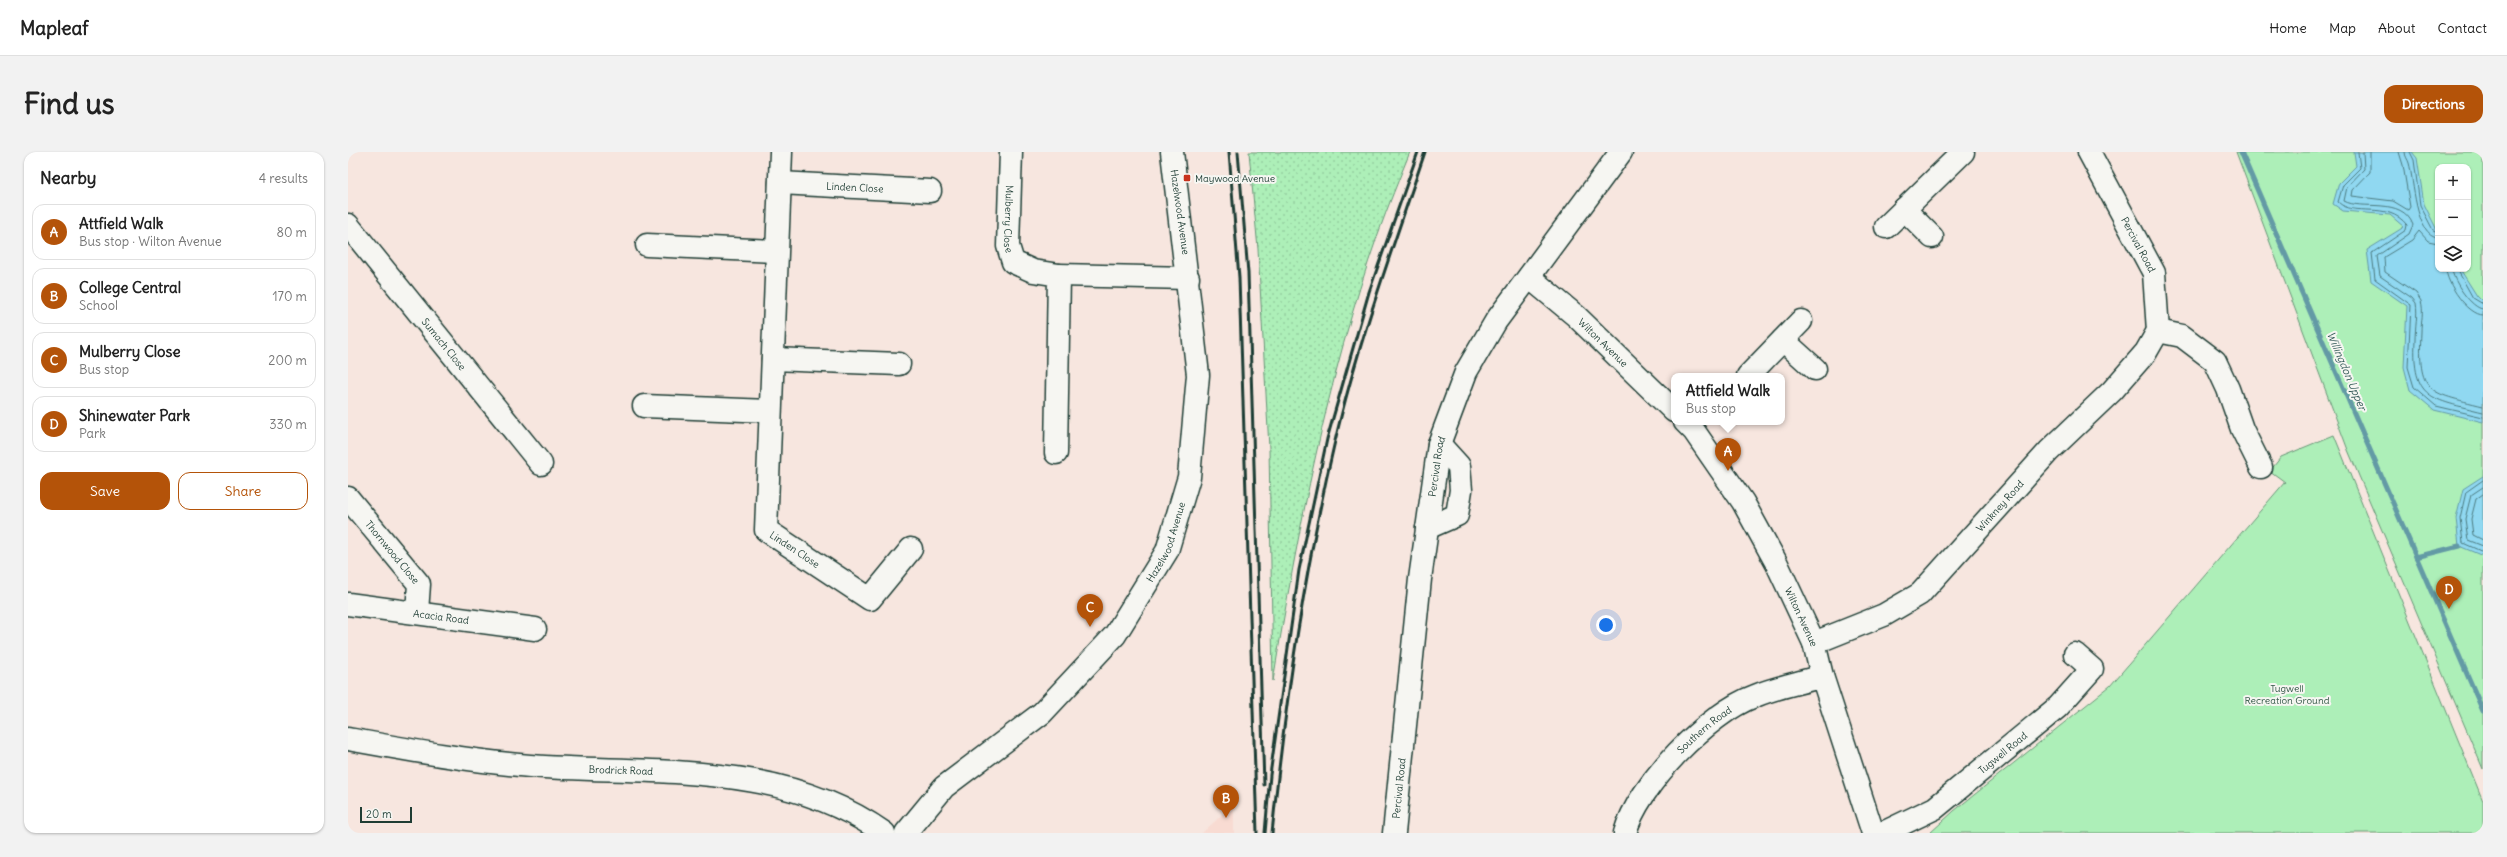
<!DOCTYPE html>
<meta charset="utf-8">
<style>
body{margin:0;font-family:Delius,sans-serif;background:#f2f2f2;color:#222}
.controls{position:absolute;right:12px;top:12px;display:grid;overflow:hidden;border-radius:8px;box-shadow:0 1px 3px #0004}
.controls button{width:36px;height:36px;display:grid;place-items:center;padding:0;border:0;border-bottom:1px solid #e0e0e0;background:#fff;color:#222;font:20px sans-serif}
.scale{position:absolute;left:12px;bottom:10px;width:52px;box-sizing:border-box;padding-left:4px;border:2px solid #1f3d34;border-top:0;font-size:11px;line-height:14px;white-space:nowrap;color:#1f3d34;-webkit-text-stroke:3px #f6f6f2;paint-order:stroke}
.you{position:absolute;left:1258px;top:473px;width:14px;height:14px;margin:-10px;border:3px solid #fff;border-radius:50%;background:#1a73e8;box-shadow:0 0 0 6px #1a73e833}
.badge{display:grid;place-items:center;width:26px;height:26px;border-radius:50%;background:#b45309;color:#fff;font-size:13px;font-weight:700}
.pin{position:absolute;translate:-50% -33px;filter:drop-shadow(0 1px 2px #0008)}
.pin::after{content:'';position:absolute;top:21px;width:14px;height:12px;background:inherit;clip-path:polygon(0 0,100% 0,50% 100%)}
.popup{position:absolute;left:1323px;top:221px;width:114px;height:52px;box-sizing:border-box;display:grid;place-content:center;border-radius:8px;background:#fff;filter:drop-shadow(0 1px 3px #0005);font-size:13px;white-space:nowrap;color:#767676}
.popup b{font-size:15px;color:#222}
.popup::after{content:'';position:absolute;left:50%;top:100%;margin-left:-8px;border:8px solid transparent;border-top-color:#fff}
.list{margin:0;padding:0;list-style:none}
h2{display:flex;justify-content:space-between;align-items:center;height:52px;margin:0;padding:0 16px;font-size:17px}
h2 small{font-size:13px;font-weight:400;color:#767676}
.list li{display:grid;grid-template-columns:26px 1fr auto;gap:12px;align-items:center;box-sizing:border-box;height:56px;margin:0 8px 8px;padding:0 8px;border:1px solid #e0e0e0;border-radius:12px}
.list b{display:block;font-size:15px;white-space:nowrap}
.list p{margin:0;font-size:13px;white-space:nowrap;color:#767676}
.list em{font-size:13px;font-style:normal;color:#767676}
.actions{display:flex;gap:8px;padding:12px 16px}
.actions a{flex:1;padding:9px 0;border:1px solid #b45309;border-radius:12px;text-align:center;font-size:14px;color:#b45309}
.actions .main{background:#b45309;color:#fff}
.icon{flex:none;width:22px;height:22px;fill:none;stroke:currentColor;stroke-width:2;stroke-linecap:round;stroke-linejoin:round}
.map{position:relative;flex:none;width:2135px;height:681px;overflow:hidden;border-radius:12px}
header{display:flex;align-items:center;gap:24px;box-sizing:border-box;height:56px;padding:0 20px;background:#fff;border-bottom:1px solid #e0e0e0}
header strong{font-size:19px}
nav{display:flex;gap:22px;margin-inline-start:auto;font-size:14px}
.intro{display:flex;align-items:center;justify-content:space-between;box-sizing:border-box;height:96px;padding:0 24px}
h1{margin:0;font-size:28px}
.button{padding:10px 18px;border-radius:12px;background:#b45309;color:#fff;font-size:14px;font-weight:700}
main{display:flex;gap:24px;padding:0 24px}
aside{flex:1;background:#fff;border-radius:12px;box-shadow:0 1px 3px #0004}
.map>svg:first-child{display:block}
.built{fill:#f8dbd2}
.grass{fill:url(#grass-dots);stroke:#669676}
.green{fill:#adefb8;stroke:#669676;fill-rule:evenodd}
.water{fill:#90d8f1;stroke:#639aa5}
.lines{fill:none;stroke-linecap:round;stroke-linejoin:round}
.shore{stroke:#4c7b80;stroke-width:1}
.stream{stroke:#639aa5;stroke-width:5}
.minor-casing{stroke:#1f3d34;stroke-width:25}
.minor{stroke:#f6f6f2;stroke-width:22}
.rail{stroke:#1f3d34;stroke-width:3}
.poi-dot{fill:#c8321e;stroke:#f6f6f2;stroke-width:1.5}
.labels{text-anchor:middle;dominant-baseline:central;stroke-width:4;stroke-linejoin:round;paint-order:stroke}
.poi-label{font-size:10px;fill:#1f3d34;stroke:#f6f6f2;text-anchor:start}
.street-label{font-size:10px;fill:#1f3d34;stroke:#f6f6f2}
.park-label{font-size:10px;fill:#345848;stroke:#f6f6f2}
.water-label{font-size:11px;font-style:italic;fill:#365c5a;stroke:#f6f6f2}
</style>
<header>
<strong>Mapleaf</strong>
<nav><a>Home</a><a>Map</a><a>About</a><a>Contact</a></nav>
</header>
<div class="intro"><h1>Find us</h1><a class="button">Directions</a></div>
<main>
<aside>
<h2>Nearby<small>4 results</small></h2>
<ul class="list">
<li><span class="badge">A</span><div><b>Attfield Walk</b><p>Bus stop · Wilton Avenue</p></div><em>80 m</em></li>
<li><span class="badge">B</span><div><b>College Central</b><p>School</p></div><em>170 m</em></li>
<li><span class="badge">C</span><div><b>Mulberry Close</b><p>Bus stop</p></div><em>200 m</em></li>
<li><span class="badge">D</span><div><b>Shinewater Park</b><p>Park</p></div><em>330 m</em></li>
</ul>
<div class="actions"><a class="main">Save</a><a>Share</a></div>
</aside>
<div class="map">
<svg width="2135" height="681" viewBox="0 0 2135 681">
<defs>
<pattern id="grass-dots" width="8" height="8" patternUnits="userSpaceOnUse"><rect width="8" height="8" fill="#adefb8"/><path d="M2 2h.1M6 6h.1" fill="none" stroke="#94ce9f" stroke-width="1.8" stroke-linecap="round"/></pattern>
</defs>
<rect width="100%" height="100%" fill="#f7e6df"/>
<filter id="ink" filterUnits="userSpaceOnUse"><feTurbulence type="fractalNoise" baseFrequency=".025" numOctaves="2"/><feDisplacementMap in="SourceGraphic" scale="8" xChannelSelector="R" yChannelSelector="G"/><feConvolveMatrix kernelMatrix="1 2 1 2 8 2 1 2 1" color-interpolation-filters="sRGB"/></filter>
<g filter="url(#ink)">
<polygon class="built" points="886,652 886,681 854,681"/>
<path class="grass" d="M901,0h161c-11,27 -22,54 -32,82 -51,144 -80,297 -105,447l-4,-233 -11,-199z"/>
<g class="green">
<path d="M1888,0h247v617l-135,-319zM2090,15h30v102h-30z"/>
<polygon points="1986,283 2135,649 2135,681 1582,681 1606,659 1762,534 1937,330 1922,319 1933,305"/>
</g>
<g class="water">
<polygon points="2006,0 2064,0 2069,6 2076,52 2090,80 2090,117 2112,117 2129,144 2135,150 2135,270 2086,258 2062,238 2056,215 2059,154 2023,129 2019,98 2056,75 2042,63 1995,59 1985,52 1991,31 2008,14"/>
<polygon points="2135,324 2135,404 2111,394 2108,366 2115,337"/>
</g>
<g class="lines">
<g class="shore">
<path d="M2010,0l2,16 -17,17 -5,17c16,16 49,-2 69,23l-1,5 -34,23 3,26 36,26 -3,62 6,20 22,19 47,11"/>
<path d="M2015,0l1,17 -17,18 -3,14c18,10 58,-5 69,24l-4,9 -32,22 3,20 32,22 4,5c2,12 -1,25 -1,37 -3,60 16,59 68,72"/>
<polyline points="2022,0 2022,20 2005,38 2004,44 2045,49 2060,58 2062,55 2055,13 2051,0"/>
<path d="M2057,0c0,5 3,7 4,11 5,17 6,73 29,74"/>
<polyline points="2062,0 2066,8 2072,53 2085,78 2090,80"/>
<path d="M2090,91l-10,-2 -9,-10 -7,9 -28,17 1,15 31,21 5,8c3,10 0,21 0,31 -3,62 6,60 62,74"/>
<path d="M2098,117c0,14 22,46 37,46"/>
<path d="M2104,117c0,11 20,40 31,40"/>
<polyline points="2109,117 2125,146 2135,152"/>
<polyline points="2135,328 2118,340 2112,366 2115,391 2135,400"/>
<polyline points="2135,335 2123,343 2117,367 2120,388 2135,394"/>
<polyline points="2135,342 2128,347 2123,367 2125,383 2135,388"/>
</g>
<g class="stream">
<polyline points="1893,0 2135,559"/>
<polyline points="2068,405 2111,394"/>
</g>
<g class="minor-casing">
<g id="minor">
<path id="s1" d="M433,0l-15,378 104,69 41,-50"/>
<path id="s2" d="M663,0l-3,94 5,16 20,9 26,4 -3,178"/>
<path id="s3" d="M1741,0l65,121 4,58 24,5 33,25 13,28 14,40 19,38"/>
<path id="s4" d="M432,31l150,8"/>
<polyline points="1556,57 1584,85"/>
<path id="s5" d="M0,73l193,239"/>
<polyline points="1538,75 1615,0"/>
<polyline points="299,93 428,99"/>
<polyline points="711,123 840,126"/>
<path id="s6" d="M1181,125l47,39 98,95"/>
<polyline points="1435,188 1467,217"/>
<polyline points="425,207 551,212"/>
<polyline points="1400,224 1453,169"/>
<polyline points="296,254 421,259"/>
<path id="s7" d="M1337,270l9,9 49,71 34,62 37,79 8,33 51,157"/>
<path id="s8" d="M0,346l71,86 -2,28"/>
<polyline points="1079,376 1109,363 1113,338 1111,314 1091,292"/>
<path id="s9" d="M0,452l187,25"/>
<path id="s10" d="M1466,491l70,-28 36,-21 129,-143 63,-60 34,-39 12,-21"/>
<path id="s11" d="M0,587c61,11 121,22 182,27 121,9 250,-7 354,67"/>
<path id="s12" d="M558,681l38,-46 98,-74 73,-78 52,-84 22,-74 9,-102 -26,-223"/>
<path id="s13" d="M1046,681l26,-254 19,-135 27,-72 30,-51 125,-169"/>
<path id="s14" d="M1277,681c13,-48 83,-120 130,-137 21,-9 45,-13 67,-20"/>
<path id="s15" d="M1535,681l52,-25 123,-101 34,-38 -17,-15"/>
</g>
</g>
<use href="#minor" class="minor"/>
<g class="rail">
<polyline points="881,0 891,126 909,681"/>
<polyline points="890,0 900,121 916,633"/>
<polyline points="917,681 922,623 951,418 979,287 1021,140 1070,0"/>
<path d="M924,681c13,-130 33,-265 63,-392 23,-98 58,-194 90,-289"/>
</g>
</g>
</g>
<rect class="poi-dot" x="835" y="22" width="8" height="8" rx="2"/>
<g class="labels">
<g class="poi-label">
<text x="847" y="26">Maywood Avenue</text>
</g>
<g class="street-label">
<text stroke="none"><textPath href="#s4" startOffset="75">Linden Close</textPath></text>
<text transform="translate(832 60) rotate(82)">Hazelwood Avenue</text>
<text stroke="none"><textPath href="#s2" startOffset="67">Mulberry Close</textPath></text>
<text stroke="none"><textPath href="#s3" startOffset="105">Percival Road</textPath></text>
<text stroke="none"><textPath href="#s6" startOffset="99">Wilton Avenue</textPath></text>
<text stroke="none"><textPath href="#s5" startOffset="153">Sumach Close</textPath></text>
<text stroke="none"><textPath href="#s13" startOffset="369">Percival Road</textPath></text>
<text stroke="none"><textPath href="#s10" startOffset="236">Winkney Road</textPath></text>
<text stroke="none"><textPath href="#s12" startOffset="396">Hazelwood Avenue</textPath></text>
<text stroke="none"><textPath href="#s1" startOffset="413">Linden Close</textPath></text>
<text stroke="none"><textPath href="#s8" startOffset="70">Thornwood Close</textPath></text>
<text stroke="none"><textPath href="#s9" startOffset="94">Acacia Road</textPath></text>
<text stroke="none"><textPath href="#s7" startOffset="228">Wilton Avenue</textPath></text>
<text stroke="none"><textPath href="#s14" startOffset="132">Southern Road</textPath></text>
<text stroke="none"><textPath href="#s15" startOffset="145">Tugwell Road</textPath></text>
<text stroke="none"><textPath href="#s11" startOffset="275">Brodrick Road</textPath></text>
<text stroke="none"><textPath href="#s13" startOffset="45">Percival Road</textPath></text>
</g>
<g class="park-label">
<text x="1939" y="536">Tugwell<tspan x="1939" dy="12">Recreation Ground</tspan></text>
</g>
<g class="water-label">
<text transform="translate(1999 219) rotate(67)">Willingdon Upper</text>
</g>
</g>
</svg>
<div class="controls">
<button>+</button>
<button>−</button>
<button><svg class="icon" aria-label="layers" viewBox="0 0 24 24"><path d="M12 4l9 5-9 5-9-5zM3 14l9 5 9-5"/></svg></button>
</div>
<div class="scale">20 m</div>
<div class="you"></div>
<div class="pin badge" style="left:1380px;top:319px">A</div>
<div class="popup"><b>Attfield Walk</b>Bus stop</div>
<div class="pin badge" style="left:878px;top:666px">B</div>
<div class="pin badge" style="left:742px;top:475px">C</div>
<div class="pin badge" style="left:2101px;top:457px">D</div>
</div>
</main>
